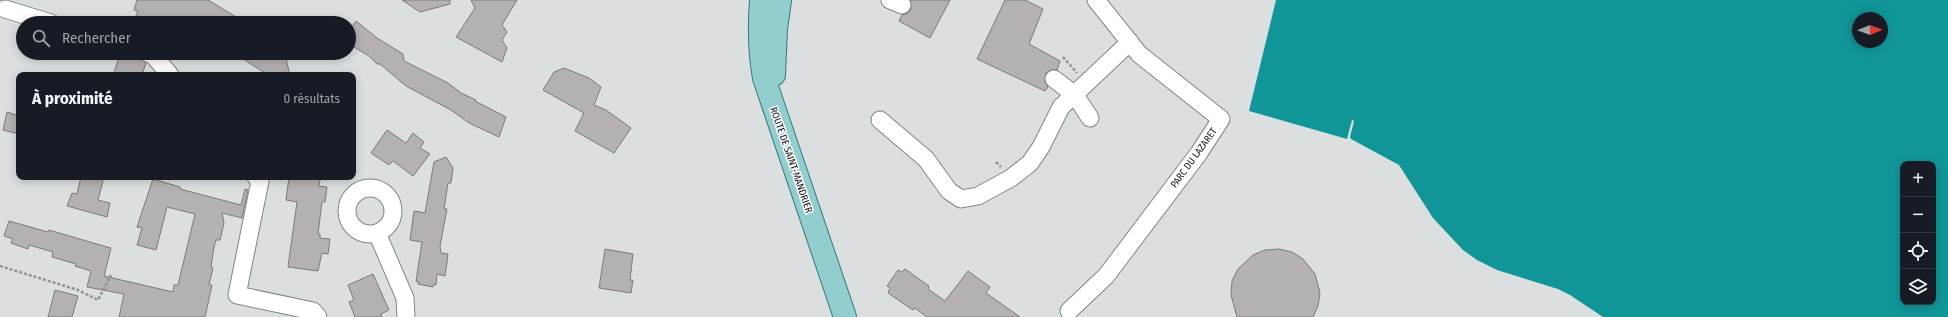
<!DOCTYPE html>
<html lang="fr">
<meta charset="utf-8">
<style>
body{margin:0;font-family:"Fira Sans Condensed",sans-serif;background:#242831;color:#f1f3f6}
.controls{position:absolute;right:12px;bottom:12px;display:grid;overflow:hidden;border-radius:8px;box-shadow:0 2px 10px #0003}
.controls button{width:36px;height:36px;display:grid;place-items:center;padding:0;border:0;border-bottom:1px solid #363941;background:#171b24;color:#f1f3f6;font:20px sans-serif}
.compass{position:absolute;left:1852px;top:12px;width:36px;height:36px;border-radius:50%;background:#171b24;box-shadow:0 2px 10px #0003;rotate:89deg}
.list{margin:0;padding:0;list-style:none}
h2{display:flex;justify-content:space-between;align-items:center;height:52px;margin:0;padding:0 16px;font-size:17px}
h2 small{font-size:13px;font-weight:400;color:#9ea1a6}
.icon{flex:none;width:22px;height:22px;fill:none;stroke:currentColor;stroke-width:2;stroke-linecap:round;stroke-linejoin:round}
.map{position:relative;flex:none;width:1948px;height:317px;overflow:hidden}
.search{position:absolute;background:#171b24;box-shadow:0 2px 10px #0003;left:16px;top:16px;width:340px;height:44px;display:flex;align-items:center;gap:10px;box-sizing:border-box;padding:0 14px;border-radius:22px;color:#9ea1a6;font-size:15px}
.panel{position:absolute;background:#171b24;box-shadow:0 2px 10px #0003;left:16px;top:72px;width:340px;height:108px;border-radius:8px}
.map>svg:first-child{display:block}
.water{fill:#109699;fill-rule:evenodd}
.building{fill:#b5b1b2;stroke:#7d797b}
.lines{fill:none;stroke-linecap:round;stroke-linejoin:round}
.minor-casing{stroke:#818585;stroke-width:19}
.major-casing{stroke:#387879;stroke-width:24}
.path{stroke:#909393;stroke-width:2.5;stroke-dasharray:3 2;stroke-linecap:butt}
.minor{stroke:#fff;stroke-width:17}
.major{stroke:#93cecf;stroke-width:22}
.labels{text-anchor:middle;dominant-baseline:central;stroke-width:3;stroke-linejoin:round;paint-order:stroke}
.street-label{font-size:10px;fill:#141616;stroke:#fff}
</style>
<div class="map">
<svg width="1948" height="317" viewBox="0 0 1948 317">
<rect width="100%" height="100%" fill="#dbdfdf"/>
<path class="water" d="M1276,0h672v317h-345l-33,-22 -12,-6 -61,-19 -20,-10 -14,-10 -30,-32 -34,-53 -48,-26 -1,-2 4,-16 -2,-1 -5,19 -98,-28zM1858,18h24v24h-24zM1903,164h30v138h-30z"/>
<g class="building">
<polygon points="137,0 208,0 246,23 133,23 138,11 134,10"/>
<polygon points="402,0 450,0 450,4 420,12"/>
<polygon points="471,0 517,0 502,25 507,32 502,40 507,48 502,62 456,37 475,8"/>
<polygon points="910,0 950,0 930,38 899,21 902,15 908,13 911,9"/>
<polygon points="1005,0 1025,0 1043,9 1029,44 1060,61 1057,70 1051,70 1046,73 1045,82 1048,87 1045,91 977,59"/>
<polygon points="356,21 377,38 403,54 404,61 448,83 461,93 476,100 475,101 506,117 499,137 469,123 451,110 406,86 380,64 377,64 369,56 349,44 349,32"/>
<polygon points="125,53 138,57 146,63 142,75 113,75 119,58 122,59"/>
<polygon points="234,53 281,53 285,55 290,75 268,75"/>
<polygon points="564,68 589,78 601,87 594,105 606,110 631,128 614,153 575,131 584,113 543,90 554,72"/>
<polygon points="7,112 19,116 19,134 3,130"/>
<polygon points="387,130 406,143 413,133 424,142 420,148 430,154 413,176 393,161 389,165 371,153"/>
<polygon points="446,157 453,168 451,183 448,183 444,209 447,209 440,246 441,253 448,254 447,262 445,276 437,274 436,285 434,284 433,287 418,284 418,281 416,281 422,242 410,240 414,211 425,213 434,162"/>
<polygon points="81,177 104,177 98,200 110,203 107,217 67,206 72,193 77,194"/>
<polygon points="289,177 318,177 317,179 320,180 319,186 327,187 325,202 322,202 318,234 320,234 320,238 330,239 328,254 322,253 318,271 288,267 297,202 286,200"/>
<polygon points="153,179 180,187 180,189 241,205 245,189 248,190 242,218 222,213 224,223 220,240 216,240 214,247 211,267 213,268 209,285 212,285 205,317 119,317 124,294 87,287 91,271 75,266 76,264 52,257 53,252 29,245 28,249 11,243 13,239 4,236 9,221 48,232 49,230 107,247 111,248 104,276 173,292 174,285 178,285 195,214 167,207 156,250 137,245 142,228 137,227"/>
<polygon points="605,249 633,254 630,280 633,280 631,293 599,288"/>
<polygon points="1279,249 1292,252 1303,259 1315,274 1320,293 1318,306 1313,317 1237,317 1231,295 1232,281 1238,269 1253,255 1265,250"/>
<polygon points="905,269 929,286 928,289 945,301 968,271 990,287 986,293 1020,317 927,317 915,308 913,310 888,293 890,288 887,286 898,270 902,272"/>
<polygon points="373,274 389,310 381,314 382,317 355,317 349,302 354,300 348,285"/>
<polygon points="55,290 78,296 72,317 48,317"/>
</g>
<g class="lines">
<g class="minor-casing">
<g id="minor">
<polyline points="890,0 902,5"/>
<polyline points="5,9 51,23"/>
<polyline points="147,53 153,55 170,75"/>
<polyline points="1054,79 1075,95 1090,118"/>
<polyline points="880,120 926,159 949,191 961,199 978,196 1011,178 1030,163 1041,147 1061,107 1130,42"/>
<polyline points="256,177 260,181 237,295 313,311 318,317"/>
<circle cx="370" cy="211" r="23"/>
<polyline points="377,233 405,298 406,317"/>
<polyline points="1069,311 1106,276 1199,153 1221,119 1139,54 1096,0"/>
</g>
</g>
<g class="major-casing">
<g id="major">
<path d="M761,0c-2,27 -2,51 3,78l81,239"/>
<polyline points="774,75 776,29 780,0"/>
</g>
</g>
<g class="path">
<polyline points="1063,57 1077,73"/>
<polyline points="996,162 1001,167"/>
<polyline points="0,266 78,290 98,300 111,275"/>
</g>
<use href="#minor" class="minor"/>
<use href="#major" class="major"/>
</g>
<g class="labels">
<g class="street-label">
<text transform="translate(1194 158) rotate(-54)">PARC DU LAZARET</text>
<text transform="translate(791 160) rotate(71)">ROUTE DE SAINT-MANDRIER</text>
</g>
</g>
</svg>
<div class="controls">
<button>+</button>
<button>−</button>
<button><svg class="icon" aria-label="locate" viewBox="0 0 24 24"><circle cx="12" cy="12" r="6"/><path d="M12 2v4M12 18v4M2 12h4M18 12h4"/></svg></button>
<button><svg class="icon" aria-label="layers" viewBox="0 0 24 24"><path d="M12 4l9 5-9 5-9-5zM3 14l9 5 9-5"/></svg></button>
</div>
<svg class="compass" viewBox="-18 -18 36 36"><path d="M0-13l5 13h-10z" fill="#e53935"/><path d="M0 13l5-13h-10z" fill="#9ea1a6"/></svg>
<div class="search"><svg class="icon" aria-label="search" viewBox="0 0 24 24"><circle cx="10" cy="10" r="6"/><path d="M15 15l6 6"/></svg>Rechercher</div>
<section class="panel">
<h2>À proximité<small>0 résultats</small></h2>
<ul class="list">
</ul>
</section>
</div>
